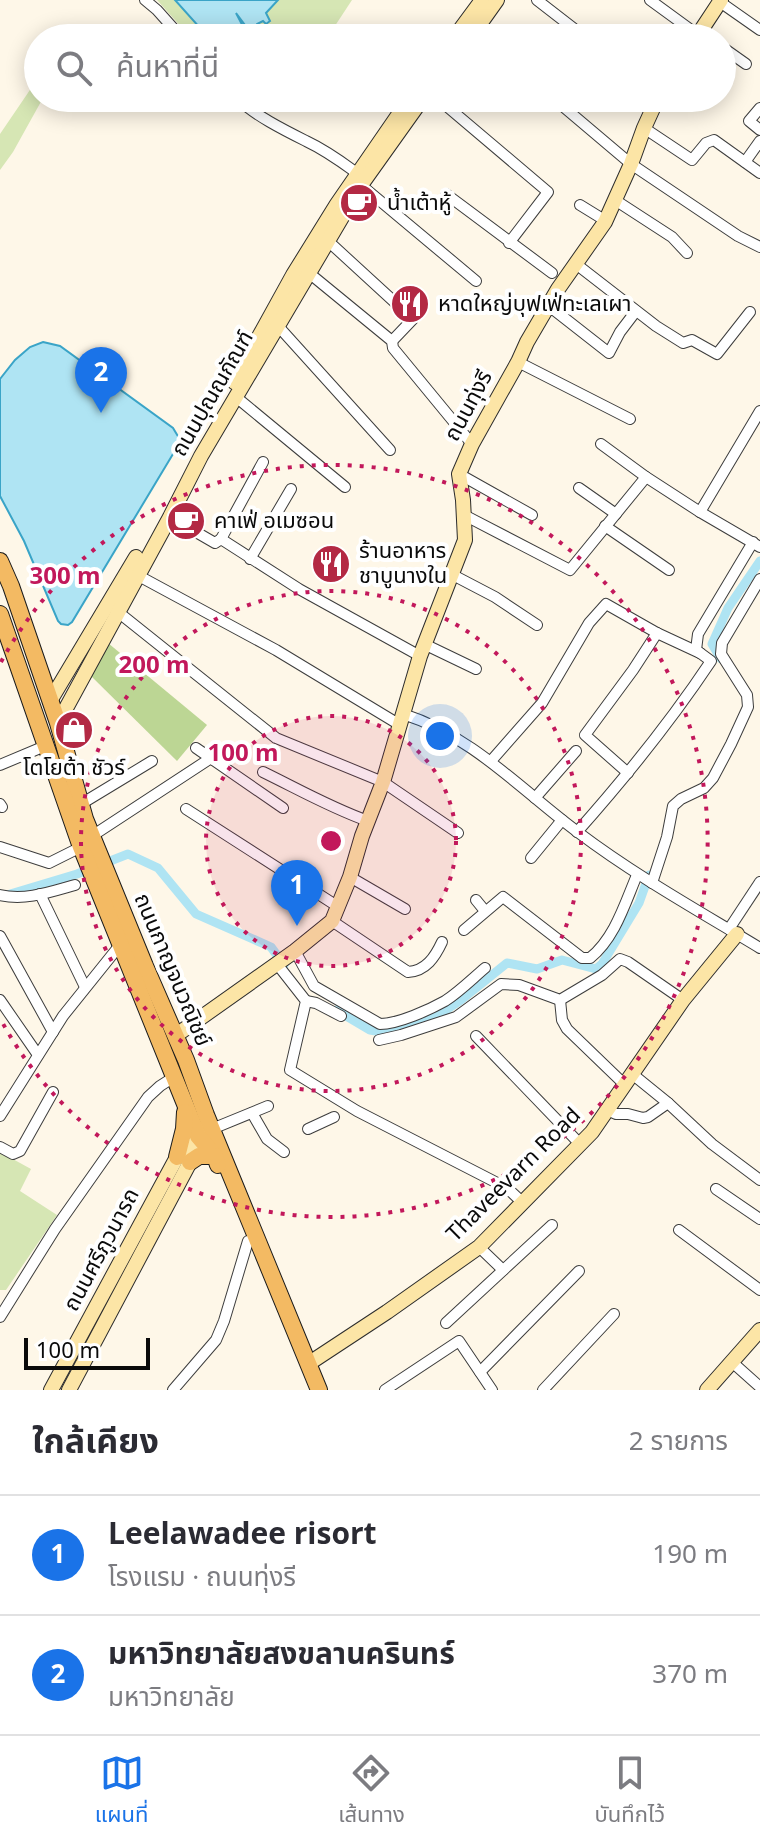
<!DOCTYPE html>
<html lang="th">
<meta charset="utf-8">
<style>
body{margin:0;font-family:Georgia,"Noto Sans Thai",serif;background:#f7f7f7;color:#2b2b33}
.scale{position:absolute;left:24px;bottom:20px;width:126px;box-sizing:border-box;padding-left:8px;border:4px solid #0a0a0a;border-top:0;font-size:22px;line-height:28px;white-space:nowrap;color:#0a0a0a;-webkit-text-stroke:6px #fff;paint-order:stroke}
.you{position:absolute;left:440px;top:736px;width:28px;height:28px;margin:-20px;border:6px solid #fff;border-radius:50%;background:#1a73e8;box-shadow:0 0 0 12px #1a73e833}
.badge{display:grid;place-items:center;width:52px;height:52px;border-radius:50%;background:#1a73e8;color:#fff;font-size:26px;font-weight:700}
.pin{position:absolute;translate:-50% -66px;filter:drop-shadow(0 2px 4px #0008)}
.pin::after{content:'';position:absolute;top:42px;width:28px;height:24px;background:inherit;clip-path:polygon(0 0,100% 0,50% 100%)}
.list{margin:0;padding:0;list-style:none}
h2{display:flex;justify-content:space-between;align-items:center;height:104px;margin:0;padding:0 32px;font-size:34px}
h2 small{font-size:26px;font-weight:400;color:#7c7c81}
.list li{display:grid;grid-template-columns:52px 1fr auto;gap:24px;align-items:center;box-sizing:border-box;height:120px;padding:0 32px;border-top:2px solid #e1e1e2}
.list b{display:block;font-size:30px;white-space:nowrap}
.list p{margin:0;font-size:26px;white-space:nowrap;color:#7c7c81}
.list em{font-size:26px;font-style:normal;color:#7c7c81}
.icon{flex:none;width:44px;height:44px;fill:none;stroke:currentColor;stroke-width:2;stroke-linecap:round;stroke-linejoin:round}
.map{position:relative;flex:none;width:760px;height:1390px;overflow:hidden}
.search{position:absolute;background:#fff;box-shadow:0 4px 20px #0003;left:24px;right:24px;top:24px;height:88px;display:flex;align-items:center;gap:20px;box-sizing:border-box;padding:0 28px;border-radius:44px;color:#7c7c81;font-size:30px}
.sheet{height:344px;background:#fff}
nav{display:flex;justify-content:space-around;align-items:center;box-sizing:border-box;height:112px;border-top:2px solid #e1e1e2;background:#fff;font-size:22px;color:#7c7c81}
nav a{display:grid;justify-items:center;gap:4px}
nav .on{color:#1a73e8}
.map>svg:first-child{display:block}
.green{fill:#d6e6b4}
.forest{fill:#bcd694}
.water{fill:#afe4f3;stroke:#3aa4c7;stroke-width:2}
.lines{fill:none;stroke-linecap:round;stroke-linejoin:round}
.canal{stroke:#afe4f3;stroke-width:9}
.street-casing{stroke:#3d3d3d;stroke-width:12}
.secondary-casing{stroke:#2c2c2c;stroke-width:16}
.primary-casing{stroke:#1b1b1b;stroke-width:18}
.street{stroke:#fff;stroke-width:10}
.secondary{stroke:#fce5a6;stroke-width:14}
.primary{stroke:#f3ba63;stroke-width:16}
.ring{fill:none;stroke:#c2185b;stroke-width:4;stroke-dasharray:4 8}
.labels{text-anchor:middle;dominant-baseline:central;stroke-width:8;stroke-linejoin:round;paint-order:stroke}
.poi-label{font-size:22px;fill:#0a0a0a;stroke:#fff;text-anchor:start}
.street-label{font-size:22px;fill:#0a0a0a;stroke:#fff}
.centre{fill:#c2185b;stroke:#fff;stroke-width:4}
.ring-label{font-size:24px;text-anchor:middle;font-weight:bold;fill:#c2185b;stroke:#fff;stroke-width:8;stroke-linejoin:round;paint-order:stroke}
</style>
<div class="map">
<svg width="760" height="1390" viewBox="0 0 760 1390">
<rect width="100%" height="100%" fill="#fef7e8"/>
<g class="green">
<polygon points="157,0 352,0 327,38 191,38"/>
<polygon points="34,84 38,86 38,98 43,98 13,152 0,170 0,134"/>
<polygon points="0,1152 31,1169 20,1191 57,1215 6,1290 0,1290"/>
</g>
<polygon class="forest" points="108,643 207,725 177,761 91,676"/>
<g class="water">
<polygon points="175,0 278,0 266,13 270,21 266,24 263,21 257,24 251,33 236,13 249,38 209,38"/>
<polygon points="43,342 60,346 173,428 179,438 179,444 72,622 68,625 61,624 58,621 24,541 0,496 0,379 15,360 30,347"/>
</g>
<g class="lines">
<g class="canal">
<polyline points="721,659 712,644 728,608 760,561"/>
<polyline points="7,895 77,874 128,854 158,868 196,914 271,947 284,965"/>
<polyline points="336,1010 370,1030 382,1032 443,1012 461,1000 507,963 537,969 562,960 596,969 602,964 639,903 649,875"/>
</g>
<g class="street-casing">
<g id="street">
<polyline points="145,0 157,10 182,38"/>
<polyline points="537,0 586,38"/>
<polyline points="650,0 698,35"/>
<polyline points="720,2 760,30"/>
<polyline points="722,47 746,64"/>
<path d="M237,98c17,17 47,32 69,43 17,8 33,19 48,30v8"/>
<polyline points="437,98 548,192 509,243"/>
<polyline points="553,98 631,164 738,236 760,247"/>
<polyline points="760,108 749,121 760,130"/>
<polyline points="644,128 692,160 706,143 714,140 760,173"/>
<polyline points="745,162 760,141"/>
<polyline points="361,185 476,281"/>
<polyline points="446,194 552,273"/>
<polyline points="615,200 672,237 687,253"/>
<polyline points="580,205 606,221"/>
<polyline points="328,241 413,319 392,341"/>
<polyline points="576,264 656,326 683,343 692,340 717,354 750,312"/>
<polyline points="309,273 392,341 393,348 472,444"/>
<polyline points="549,306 609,353 620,332 636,311"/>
<polyline points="278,326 390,450"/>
<polyline points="518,362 630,419"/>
<polyline points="236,397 345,487"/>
<polyline points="601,444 646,477"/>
<polyline points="459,474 532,515"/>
<polyline points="579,488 616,514"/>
<polyline points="700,512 760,411"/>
<polyline points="464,515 570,570 646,477 700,512 760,547"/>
<polyline points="170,517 215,543 221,539 299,589 420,656"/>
<polyline points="605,526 669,570"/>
<polyline points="221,539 263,462"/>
<polyline points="250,559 291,489"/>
<polyline points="451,574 495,597 537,625"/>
<polyline points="137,575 276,650 400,725"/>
<polyline points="118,612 276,738 383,782 458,833"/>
<polyline points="424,644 476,669"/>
<path d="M403,714c70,22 119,77 176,119 57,43 120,78 181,115"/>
<polyline points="196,748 283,808"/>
<polyline points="491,761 542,703 589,623 606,604 657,633 700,653"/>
<polyline points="0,765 45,746"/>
<path d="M263,772c35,17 68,36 105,49"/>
<polyline points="628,773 585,735 633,670 657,633"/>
<polyline points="535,798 576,751"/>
<polyline points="0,804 2,807"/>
<polyline points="81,804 152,761"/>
<polyline points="186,809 337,906"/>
<path d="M577,832c48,-54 94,-111 134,-171l-15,-11 2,-16 55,-92"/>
<polyline points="92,836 211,758"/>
<polyline points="0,847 49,863 81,847"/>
<polyline points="531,858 562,820"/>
<polyline points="350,877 405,909"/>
<polyline points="652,883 667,837 673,806 681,799 704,788 713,778 731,744 748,707 747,695 721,654 722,643 760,579"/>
<polyline points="40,894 85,987"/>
<path d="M0,895c25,6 50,-3 75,-10"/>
<polyline points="476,900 485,911"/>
<path d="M332,921l76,51c18,-1 27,-15 34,-30"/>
<polyline points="729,929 760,882"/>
<path d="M464,930l39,-33 79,61h8c25,-20 35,-55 47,-83"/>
<polyline points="0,936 53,1032"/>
<path d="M295,951l19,35 66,38c18,0 49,-14 65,-23 14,-9 27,-22 40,-33"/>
<polyline points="277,964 306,1001 290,1070 357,1111 507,1188 523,1203"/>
<polyline points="0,1000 38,1055"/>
<polyline points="560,1000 562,1020 567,1029 624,1084"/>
<polyline points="306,1001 316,1003 341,1016"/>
<polyline points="476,1036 581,1145"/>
<polyline points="379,1040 401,1035 456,1017 501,984 519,985 560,1000 602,975 620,959 628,962 683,1000"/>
<polyline points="631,1073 668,1103"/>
<polyline points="607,1110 616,1114 628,1114 643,1118 648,1117 668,1103 712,1144 760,1180"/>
<polyline points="252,1113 267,1139 284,1152"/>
<polyline points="0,1116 63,1016 120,945"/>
<polyline points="308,1129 334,1117"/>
<polyline points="207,1131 268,1106"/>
<polyline points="0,1147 13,1154 20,1151 53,1092"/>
<polyline points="716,1189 760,1219"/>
<polyline points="679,1230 760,1290"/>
<polyline points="479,1247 503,1270"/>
<polyline points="0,1317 55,1229 148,1097 160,1086 174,1077"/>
<polyline points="446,1323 552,1225"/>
<polyline points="732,1362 760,1387"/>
<polyline points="480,1372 579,1271"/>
<polyline points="173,1390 216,1340 224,1321 248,1241"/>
<polyline points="385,1390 459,1341 492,1390"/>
<polyline points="543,1390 614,1314"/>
</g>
</g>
<g class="secondary-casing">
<g id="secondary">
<polyline points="454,38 482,0"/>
<polyline points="470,38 497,0"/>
<polyline points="696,38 721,0"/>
<polyline points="234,382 293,275 337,204 410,98"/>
<polyline points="50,701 136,557"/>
<polyline points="58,723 170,517 201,456 361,185 423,98"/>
<polyline points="175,1036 295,951 332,921 350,877 362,836 383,782 420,656 465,540 463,500 459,474 472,444 518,362 527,342 558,289 605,222 631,164 644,128 654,106 662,98"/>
<polyline points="308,1364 387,1312 479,1247 592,1132 683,1000 737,934"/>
<polyline points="51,1390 177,1157 183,1151"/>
<polyline points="69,1390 190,1162 199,1129"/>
<polyline points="707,1390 760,1330"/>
</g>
</g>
<g class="primary-casing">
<g id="primary">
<polyline points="0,561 11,586 58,723 85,819 145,966 186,1060 206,1115 319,1390"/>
<polyline points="0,614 81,847 198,1136 215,1156 218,1165"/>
<polyline points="177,1157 184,1129 185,1112"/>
<polyline points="190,1162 199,1156 215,1156"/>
</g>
</g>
<use href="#street" class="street"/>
<use href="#secondary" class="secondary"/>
<use href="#primary" class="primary"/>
</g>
<circle cx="331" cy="841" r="125" fill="#c2185b" fill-opacity=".12"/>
<g class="ring">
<circle cx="331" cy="841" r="125"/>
<circle cx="331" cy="841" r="250"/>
<path d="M1 662A376 376 0 1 1 1 1020"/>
</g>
<defs>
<g id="cafe-disc" transform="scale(2)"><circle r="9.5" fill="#b32944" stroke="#fff"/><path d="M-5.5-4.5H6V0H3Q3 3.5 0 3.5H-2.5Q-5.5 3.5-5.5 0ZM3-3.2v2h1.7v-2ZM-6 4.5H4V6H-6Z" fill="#fff"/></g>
<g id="restaurant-disc" transform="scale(2)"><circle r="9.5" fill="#b32944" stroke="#fff"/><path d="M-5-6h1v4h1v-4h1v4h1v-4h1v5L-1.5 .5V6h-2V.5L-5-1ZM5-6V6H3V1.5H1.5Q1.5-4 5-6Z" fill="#fff"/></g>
<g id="shop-disc" transform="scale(2)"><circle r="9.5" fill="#b32944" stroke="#fff"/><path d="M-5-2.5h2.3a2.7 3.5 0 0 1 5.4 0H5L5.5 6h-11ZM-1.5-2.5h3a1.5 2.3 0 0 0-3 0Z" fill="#fff"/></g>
</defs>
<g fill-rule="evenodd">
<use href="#cafe-disc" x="359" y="203"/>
<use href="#restaurant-disc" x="410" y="304"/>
<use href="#cafe-disc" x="186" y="521"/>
<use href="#restaurant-disc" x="331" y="564"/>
<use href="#shop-disc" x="74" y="730"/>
</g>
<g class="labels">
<g class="poi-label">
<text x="387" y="203">น้ำเต้าหู้</text>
<text x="438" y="304">หาดใหญ่บุฟเฟ่ทะเลเผา</text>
<text x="214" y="521">คาเฟ่ อเมซอน</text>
<text x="359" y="551">ร้านอาหาร<tspan x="359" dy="25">ชาบูนางใน</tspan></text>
<text x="74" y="768" text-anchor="middle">โตโยต้า ชัวร์</text>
</g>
<g class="street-label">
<text transform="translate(213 394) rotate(-60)">ถนนปุณณกัณฑ์</text>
<text transform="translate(469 406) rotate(-62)">ถนนทุ่งรี</text>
<text transform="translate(172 970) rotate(67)">ถนนกาญจนวณิชย์</text>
<text transform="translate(514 1175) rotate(-45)">Thaveevarn Road</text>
<text transform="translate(102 1250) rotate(-62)">ถนนศรีภูวนารถ</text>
</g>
</g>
<circle cx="331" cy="841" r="12" class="centre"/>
<g class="ring-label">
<text x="65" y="584">300 m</text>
<text x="154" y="673">200 m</text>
<text x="243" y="761">100 m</text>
</g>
</svg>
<div class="scale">100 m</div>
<div class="you"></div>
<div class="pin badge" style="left:297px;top:926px">1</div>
<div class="pin badge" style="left:101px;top:413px">2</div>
<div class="search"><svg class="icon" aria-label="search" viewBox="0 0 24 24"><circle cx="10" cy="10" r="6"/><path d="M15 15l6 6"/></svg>ค้นหาที่นี่</div>
</div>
<section class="sheet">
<h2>ใกล้เคียง<small>2 รายการ</small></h2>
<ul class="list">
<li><span class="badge">1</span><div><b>Leelawadee risort</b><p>โรงแรม · ถนนทุ่งรี</p></div><em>190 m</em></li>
<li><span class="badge">2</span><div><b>มหาวิทยาลัยสงขลานครินทร์</b><p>มหาวิทยาลัย</p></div><em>370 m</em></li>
</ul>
</section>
<nav>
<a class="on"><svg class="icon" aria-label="map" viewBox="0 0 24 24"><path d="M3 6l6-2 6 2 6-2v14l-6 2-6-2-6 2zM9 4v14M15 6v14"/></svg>แผนที่</a>
<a><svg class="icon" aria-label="directions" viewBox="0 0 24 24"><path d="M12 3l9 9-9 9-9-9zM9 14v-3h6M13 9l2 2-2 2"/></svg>เส้นทาง</a>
<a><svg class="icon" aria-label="saved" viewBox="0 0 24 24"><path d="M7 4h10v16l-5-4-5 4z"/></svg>บันทึกไว้</a>
</nav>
